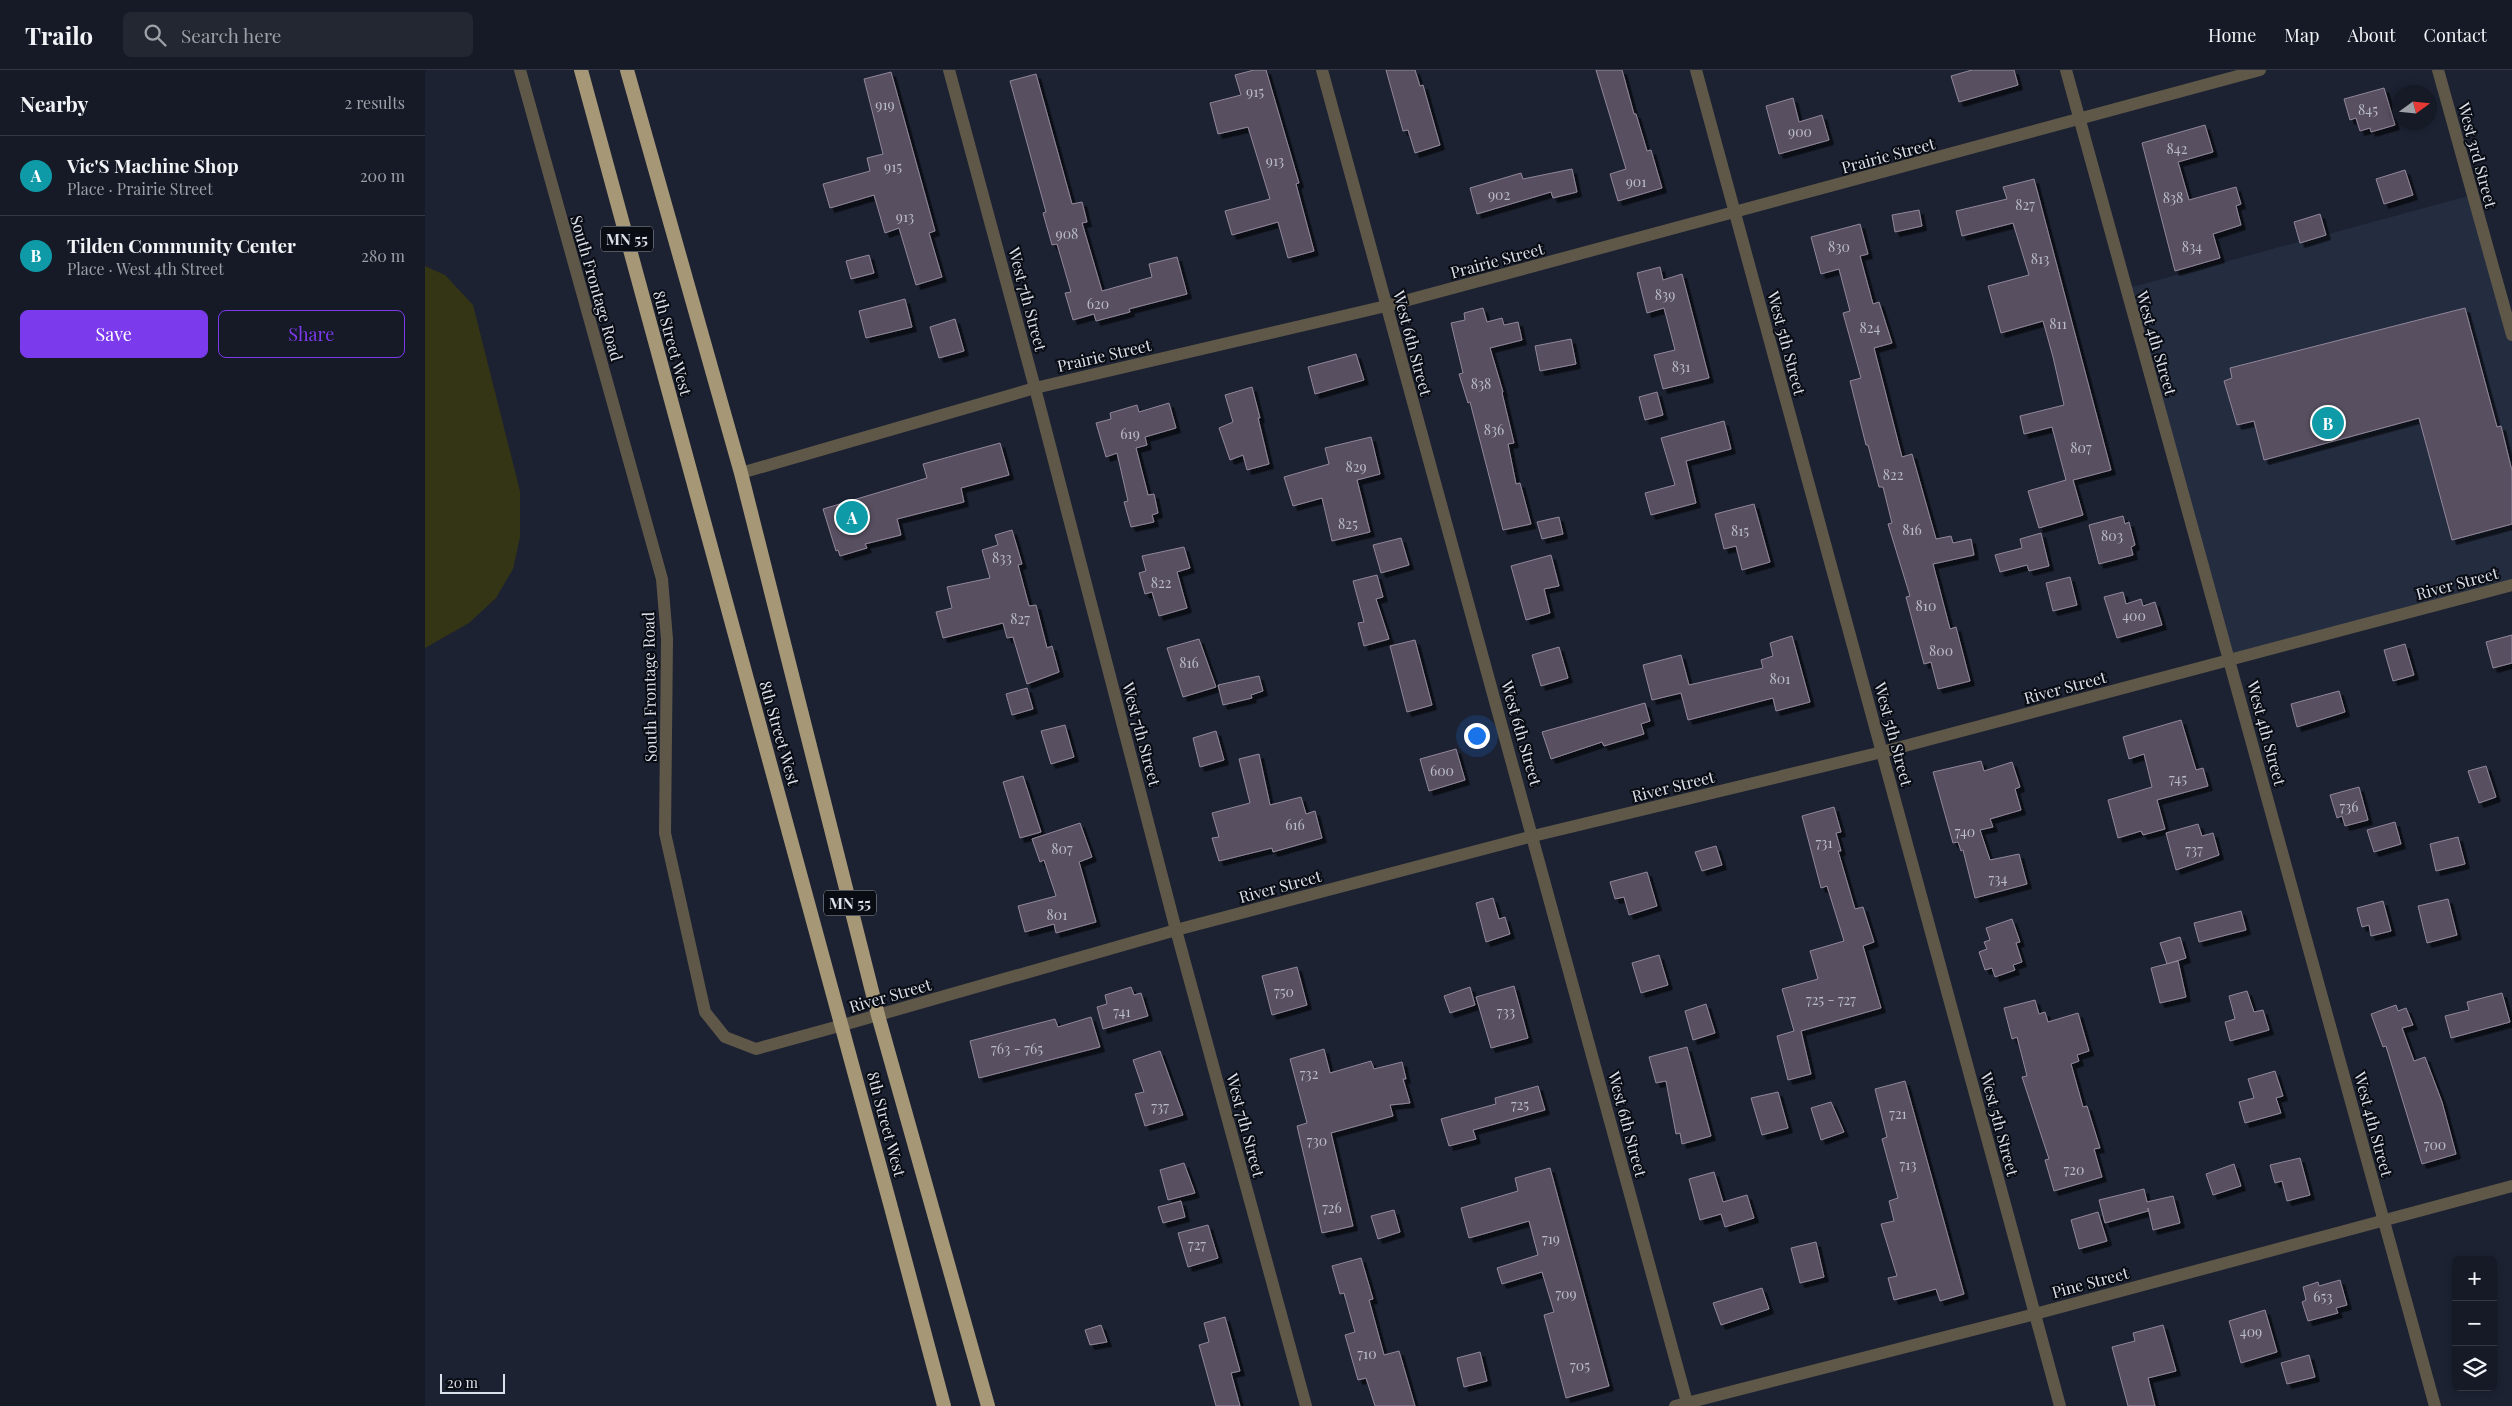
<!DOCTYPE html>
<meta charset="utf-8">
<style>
body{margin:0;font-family:"Playfair Display",serif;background:#222732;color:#f1f3f6}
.controls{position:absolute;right:15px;bottom:15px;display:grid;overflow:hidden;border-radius:8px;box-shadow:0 2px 8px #0003}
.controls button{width:45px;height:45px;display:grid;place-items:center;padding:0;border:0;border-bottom:1px solid #343843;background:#151a26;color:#f1f3f6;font:25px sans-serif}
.compass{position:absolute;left:1967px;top:15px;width:45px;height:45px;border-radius:50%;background:#151a26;box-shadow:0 2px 8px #0003;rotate:75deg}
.scale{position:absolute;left:15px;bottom:12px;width:65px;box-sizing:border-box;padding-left:5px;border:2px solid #dbe0ea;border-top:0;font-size:14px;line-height:18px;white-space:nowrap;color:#dbe0ea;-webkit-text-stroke:4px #090c13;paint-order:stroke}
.you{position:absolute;left:1051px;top:665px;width:18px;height:18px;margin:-12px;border:4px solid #fff;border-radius:50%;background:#1a73e8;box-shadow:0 0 0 8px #1a73e833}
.badge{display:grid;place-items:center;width:32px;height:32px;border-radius:50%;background:#7c3aed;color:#fff;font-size:16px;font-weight:700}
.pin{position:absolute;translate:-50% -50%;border:2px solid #fff;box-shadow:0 1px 5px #0006}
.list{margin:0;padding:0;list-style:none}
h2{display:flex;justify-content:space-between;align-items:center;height:65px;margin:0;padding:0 20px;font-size:21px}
h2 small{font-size:16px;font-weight:400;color:#9da1a7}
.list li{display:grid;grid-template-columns:32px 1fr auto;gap:15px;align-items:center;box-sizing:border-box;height:80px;padding:0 20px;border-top:1px solid #343843}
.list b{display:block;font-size:19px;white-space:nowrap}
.list p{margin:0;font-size:16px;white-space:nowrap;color:#9da1a7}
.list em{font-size:16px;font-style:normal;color:#9da1a7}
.actions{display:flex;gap:10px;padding:15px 20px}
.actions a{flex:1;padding:11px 0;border:1px solid #7c3aed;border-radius:8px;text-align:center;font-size:18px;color:#7c3aed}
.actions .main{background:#7c3aed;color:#fff}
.icon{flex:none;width:28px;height:28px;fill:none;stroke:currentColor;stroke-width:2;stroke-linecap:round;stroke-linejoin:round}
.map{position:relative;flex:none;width:2087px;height:1336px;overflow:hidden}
header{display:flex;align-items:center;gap:30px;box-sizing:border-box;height:70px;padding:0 25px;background:#151a26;border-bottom:1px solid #343843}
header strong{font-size:24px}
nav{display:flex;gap:28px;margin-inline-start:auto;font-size:18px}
.search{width:350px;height:45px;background:#222732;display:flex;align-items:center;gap:12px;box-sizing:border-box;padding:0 18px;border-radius:8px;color:#9da1a7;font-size:19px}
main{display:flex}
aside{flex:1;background:#151a26}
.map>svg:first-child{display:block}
.built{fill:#242c40}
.green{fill:#343514}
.building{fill:#584f60;stroke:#91879a;filter:url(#shadow)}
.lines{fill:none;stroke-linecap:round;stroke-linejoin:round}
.minor{stroke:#5f5849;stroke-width:12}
.tertiary{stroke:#5f5849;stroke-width:12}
.trunk{stroke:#a69776;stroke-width:14}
.labels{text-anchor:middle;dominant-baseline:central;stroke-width:4;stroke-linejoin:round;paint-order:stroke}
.number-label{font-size:14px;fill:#babcc8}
.shield{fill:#090c13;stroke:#9ca0aa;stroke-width:1}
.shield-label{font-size:15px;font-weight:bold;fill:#dbe0ea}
.street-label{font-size:16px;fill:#dbe0ea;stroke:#090c13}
</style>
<header>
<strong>Trailo</strong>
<div class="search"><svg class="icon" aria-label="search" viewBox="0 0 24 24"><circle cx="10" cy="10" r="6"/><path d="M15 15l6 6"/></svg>Search here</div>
<nav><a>Home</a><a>Map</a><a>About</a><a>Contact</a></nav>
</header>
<main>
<aside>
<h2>Nearby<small>2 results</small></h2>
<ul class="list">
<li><span class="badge" style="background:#0f9aa8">A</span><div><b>Vic'S Machine Shop</b><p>Place · Prairie Street</p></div><em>200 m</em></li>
<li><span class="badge" style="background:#0f9aa8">B</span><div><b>Tilden Community Center</b><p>Place · West 4th Street</p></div><em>280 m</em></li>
</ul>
<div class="actions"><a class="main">Save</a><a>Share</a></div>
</aside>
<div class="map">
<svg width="2087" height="1336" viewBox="0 0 2087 1336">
<defs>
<filter id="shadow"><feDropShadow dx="4.5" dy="4.5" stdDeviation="0" flood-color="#0009"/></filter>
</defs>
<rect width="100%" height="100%" fill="#1c2232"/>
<polygon class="built" points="2047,125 2087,265 2087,515 1805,590 1700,219"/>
<polygon class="green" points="0,196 20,205 48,235 95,421 95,467 88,499 71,528 44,553 0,578"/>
<g class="building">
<polygon points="829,0 841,0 874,113 871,114 889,181 863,188 853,152 807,165 800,141 845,129 823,57 793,64 785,33 816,25 810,5"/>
<polygon points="961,0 990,0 995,16 998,15 1015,75 990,83 983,60 978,61"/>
<polygon points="1171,0 1197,0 1209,44 1211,44 1222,81 1226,80 1237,118 1193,131 1185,104 1201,99"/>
<polygon points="1547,0 1589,0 1593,15 1534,32 1526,6"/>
<polygon points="466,2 510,161 504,163 517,207 491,215 474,158 460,163 449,125 405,138 398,114 445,101 442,88 458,84 439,9"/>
<polygon points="611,4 647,134 657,132 662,152 657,153 677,221 727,207 724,194 752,187 762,224 704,239 705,242 671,251 669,244 648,250 640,223 646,222 632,174 627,175 618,143 621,142 585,11"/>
<polygon points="1959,18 1970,55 1946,62 1945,58 1935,61 1931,48 1925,50 1919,29"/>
<polygon points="1368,28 1374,52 1397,45 1404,70 1354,84 1341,36"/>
<polygon points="1780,55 1788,82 1753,92 1764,130 1811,117 1816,134 1811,136 1816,155 1788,164 1795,188 1750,201 1717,73"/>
<polygon points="1147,99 1152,122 1128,128 1126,122 1052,144 1045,118 1096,103 1098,109"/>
<polygon points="1980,100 1988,125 1959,134 1951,109"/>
<polygon points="1609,109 1686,400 1648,410 1658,445 1614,458 1603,421 1641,410 1627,357 1599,364 1595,346 1639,335 1628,287 1618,251 1576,263 1563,216 1604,205 1588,153 1537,166 1531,141 1582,129 1578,117"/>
<polygon points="1494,140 1497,156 1470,162 1467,145"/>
<polygon points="1895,144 1901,165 1875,173 1869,152"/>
<polygon points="1435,154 1443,184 1435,186 1448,234 1454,232 1467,273 1449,278 1477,387 1487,384 1511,469 1526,466 1528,473 1546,469 1549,485 1508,494 1525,559 1531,557 1545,611 1513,619 1506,592 1499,594 1481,527 1485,526 1463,454 1467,453 1458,417 1454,417 1443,375 1441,375 1425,311 1436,308 1418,243 1425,241 1414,199 1396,204 1386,167"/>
<polygon points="444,185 449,203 426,209 421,191"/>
<polygon points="1235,197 1238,210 1257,204 1284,308 1238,319 1229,285 1250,280 1239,238 1222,243 1212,203"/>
<polygon points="480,229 487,257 441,268 434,241"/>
<polygon points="1058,238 1062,252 1077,248 1079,255 1093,252 1097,270 1065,278 1078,322 1077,323 1089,373 1083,374 1091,414 1095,413 1106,454 1078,460 1045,332 1043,333 1034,304 1038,303 1026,253 1040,250 1039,243"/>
<polygon points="2040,238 2072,357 2076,356 2087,401 2087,454 2027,470 1994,348 1839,390 1829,351 1812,355 1799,311 1807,308 1805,298"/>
<polygon points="530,249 539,281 514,288 505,257"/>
<polygon points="1146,269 1151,294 1115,301 1110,276"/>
<polygon points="931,284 939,310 890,324 883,297"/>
<polygon points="827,317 835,348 833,348 844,394 822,400 818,385 805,390 794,358 808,352 800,325"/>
<polygon points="1232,322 1238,345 1220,350 1214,327"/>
<polygon points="744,333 751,358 720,367 722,375 711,378 723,425 729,424 733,443 727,445 729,452 706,457 699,432 703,431 692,383 681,387 671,353 686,349 685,343 712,335 714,342"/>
<polygon points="1299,351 1306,379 1261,391 1271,433 1226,445 1220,423 1250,415 1236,368"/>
<polygon points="946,367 955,404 932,410 945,462 907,471 897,428 868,436 859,407 904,394 900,378"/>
<polygon points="575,373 584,405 536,418 539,432 472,449 476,465 440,474 442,478 415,486 413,480 411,481 398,439 502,408 498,394"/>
<polygon points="1329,434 1345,492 1317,500 1311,476 1299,479 1290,444"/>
<polygon points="1698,446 1700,454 1704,452 1710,475 1706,477 1708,485 1674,494 1664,455"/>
<polygon points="1134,447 1138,464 1117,469 1112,452"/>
<polygon points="587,460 597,494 593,495 604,536 611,535 622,578 627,576 634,602 602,614 588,567 582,568 578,553 518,568 511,542 527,538 522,517 565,508 557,480 573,475 570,465"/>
<polygon points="1616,463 1624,496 1604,501 1602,495 1575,502 1570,485 1597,478 1595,469"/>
<polygon points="976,468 984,495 956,503 948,475"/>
<polygon points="759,477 765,498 752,502 762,538 734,546 727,522 720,524 714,503 721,501 717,486"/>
<polygon points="1126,485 1134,516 1119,519 1125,543 1101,550 1086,496"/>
<polygon points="952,505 958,527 951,529 964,569 939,576 933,553 939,552 928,511"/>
<polygon points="1645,507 1652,535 1628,541 1621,513"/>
<polygon points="1698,522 1701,534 1716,529 1718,536 1730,532 1737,555 1692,568 1679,527"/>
<polygon points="2087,565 2087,593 2068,598 2061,572"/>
<polygon points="1367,566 1385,632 1351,641 1348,628 1263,650 1256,623 1227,630 1218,595 1256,585 1264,615 1338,598 1336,590 1348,586 1345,573"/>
<polygon points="774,569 791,617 758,627 742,578"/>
<polygon points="990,570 1007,635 982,642 965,576"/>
<polygon points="1980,574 1989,605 1968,611 1959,580"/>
<polygon points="1134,577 1143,608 1116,616 1107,585"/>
<polygon points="834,606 838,621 826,625 827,628 798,635 793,615"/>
<polygon points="602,618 608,639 587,645 581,624"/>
<polygon points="1914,621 1920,642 1872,657 1866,634"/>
<polygon points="1220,633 1225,651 1216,654 1219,664 1179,676 1177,672 1126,689 1117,662"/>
<polygon points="1756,650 1771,700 1778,698 1783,716 1732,730 1740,759 1718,765 1716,761 1693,768 1683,730 1727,717 1719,684 1704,689 1698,667"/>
<polygon points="640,655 649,687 626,694 616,661"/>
<polygon points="791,661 799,690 775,697 768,668"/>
<polygon points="1031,679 1040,710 1004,721 995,689"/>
<polygon points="834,684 845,735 876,727 881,744 890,741 897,768 848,782 847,778 794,791 787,768 794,767 787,743 825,733 814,689"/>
<polygon points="1556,691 1559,701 1587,692 1595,717 1590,719 1596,740 1565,749 1568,757 1555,760 1565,790 1594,784 1602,814 1550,828 1538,780 1536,781 1533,772 1528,773 1508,702"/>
<polygon points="2061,696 2071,727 2054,733 2043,701"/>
<polygon points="598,706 616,762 595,768 578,712"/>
<polygon points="1934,717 1943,750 1920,756 1917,746 1912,748 1905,725"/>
<polygon points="1409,737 1416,762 1411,763 1416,781 1413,781 1430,839 1438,837 1449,872 1438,876 1456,938 1376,961 1386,1004 1363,1010 1352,966 1369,961 1357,919 1393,909 1385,881 1419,871 1402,816 1396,818 1377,746"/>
<polygon points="1970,752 1976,774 1949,782 1942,760"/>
<polygon points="655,753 667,787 654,792 671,852 631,863 629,854 600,862 593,836 631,826 619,790 615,792 607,769"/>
<polygon points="1773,754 1777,766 1788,763 1794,785 1751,800 1741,763"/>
<polygon points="2033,767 2040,794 2011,801 2005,774"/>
<polygon points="1291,776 1297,795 1277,801 1270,782"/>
<polygon points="1222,802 1232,836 1204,845 1199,827 1190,829 1185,812"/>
<polygon points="1068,828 1074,849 1080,847 1085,864 1061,872 1051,833"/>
<polygon points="2023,829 2032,865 2002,873 1993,836"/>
<polygon points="1958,831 1966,861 1946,866 1944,855 1937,857 1932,838"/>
<polygon points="1816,841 1821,860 1774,872 1769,853"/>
<polygon points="1587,849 1595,872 1591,873 1597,892 1588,895 1590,900 1570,907 1567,898 1560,900 1554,882 1562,879 1559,872 1565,870 1561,858"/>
<polygon points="1755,867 1761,888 1742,894 1735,873"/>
<polygon points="1234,885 1243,915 1216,923 1207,893"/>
<polygon points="1753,891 1761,927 1735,933 1726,898"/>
<polygon points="872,897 882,935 847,945 837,906"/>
<polygon points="1089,916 1103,968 1066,978 1051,927"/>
<polygon points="706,917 709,925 716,923 723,946 678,959 672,937 682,934 680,925"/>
<polygon points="1045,917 1050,935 1025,943 1019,926"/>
<polygon points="1822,921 1829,942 1838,940 1844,960 1805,971 1800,952 1810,949 1804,926"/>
<polygon points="2077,923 2085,952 2026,968 2020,946 2044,940 2042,932"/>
<polygon points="1610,930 1614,944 1620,942 1623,952 1653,943 1664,981 1652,985 1654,991 1646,994 1658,1037 1662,1036 1675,1078 1669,1079 1677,1107 1629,1121 1620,1090 1624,1089 1597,1007 1602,1006 1592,967 1587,969 1579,938"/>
<polygon points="1281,934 1290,963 1268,970 1260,941"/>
<polygon points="1971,935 1973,941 1981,938 1988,955 1977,958 1989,991 2000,987 2017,1032 2031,1084 1997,1094 1961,976 1958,977 1946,944"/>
<polygon points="666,947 675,977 554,1008 545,971 630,949 633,957"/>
<polygon points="1262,977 1286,1066 1257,1074 1255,1063 1251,1064 1241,1011 1231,1013 1224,987"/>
<polygon points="899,979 905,1003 946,991 949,999 977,992 981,1009 978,1009 985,1033 965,1035 968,1046 906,1063 928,1156 897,1163 872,1056 882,1053 865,989"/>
<polygon points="735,981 758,1045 720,1056 710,1024 719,1022 708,990"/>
<polygon points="1850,1001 1858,1026 1851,1028 1856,1043 1820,1053 1814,1032 1829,1028 1823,1009"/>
<polygon points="1480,1011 1539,1224 1515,1231 1511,1219 1469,1230 1463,1208 1472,1206 1456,1154 1469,1151 1464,1131 1473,1128 1457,1069 1462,1067 1450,1019"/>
<polygon points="1113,1016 1120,1040 1048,1060 1051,1069 1024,1076 1016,1049 1071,1034 1070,1028"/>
<polygon points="1353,1022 1363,1058 1337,1065 1326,1028"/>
<polygon points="1406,1032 1419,1062 1396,1070 1386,1038"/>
<polygon points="1875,1088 1885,1125 1862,1131 1857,1111 1850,1113 1845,1095"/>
<polygon points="759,1093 770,1123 743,1130 735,1100"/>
<polygon points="1809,1094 1816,1116 1788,1125 1781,1104"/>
<polygon points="1125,1098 1184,1316 1141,1328 1119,1245 1129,1242 1117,1202 1077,1214 1072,1198 1113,1185 1104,1151 1044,1168 1036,1138 1093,1121 1090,1108"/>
<polygon points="1289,1102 1298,1132 1322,1125 1329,1148 1300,1157 1296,1144 1275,1150 1264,1109"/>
<polygon points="1719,1119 1722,1132 1748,1126 1755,1153 1728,1160 1723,1138 1723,1141 1680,1153 1674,1130"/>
<polygon points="756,1131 760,1147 738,1153 733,1137"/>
<polygon points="969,1140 975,1162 953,1169 946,1146"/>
<polygon points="1673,1142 1682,1171 1654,1179 1646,1150"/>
<polygon points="783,1155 793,1188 763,1197 753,1163"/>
<polygon points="1391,1172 1399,1207 1375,1213 1366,1178"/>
<polygon points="936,1188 948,1229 944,1230 959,1285 974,1281 990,1336 950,1336 941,1308 933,1310 920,1265 930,1262 919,1223 915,1224 907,1196"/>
<polygon points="1915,1210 1922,1235 1911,1238 1913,1243 1883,1251 1877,1232 1881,1230 1878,1217 1893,1212 1894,1216"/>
<polygon points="1337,1218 1344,1239 1296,1255 1288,1233"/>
<polygon points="1840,1240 1852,1282 1816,1293 1804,1251"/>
<polygon points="800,1247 815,1301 806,1303 815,1336 791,1336 774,1275 784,1272 779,1253"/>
<polygon points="676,1255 682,1272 665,1275 660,1260"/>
<polygon points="1738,1255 1751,1301 1723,1308 1730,1336 1703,1336 1687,1277 1710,1271 1708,1263"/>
<polygon points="1055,1282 1062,1311 1039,1317 1032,1288"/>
<polygon points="1884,1285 1890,1307 1862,1314 1856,1293"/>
</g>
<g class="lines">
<g class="minor">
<polyline points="95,0 237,509 242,569 240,763 280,942 300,967 331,979 418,955"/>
<polyline points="524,0 610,318 751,860 881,1336"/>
<polyline points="897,0 1263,1336"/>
<polyline points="1271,0 1635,1336"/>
<polyline points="2013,0 2087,265"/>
<polyline points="316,403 610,318 961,236 1835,0"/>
<polyline points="1250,1336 1610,1244 2087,1116"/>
</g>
<g class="tertiary">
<polyline points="1641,0 2010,1336"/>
<polyline points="418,955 751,860 1108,766 1457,682 2087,515"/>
</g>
<g class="trunk">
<path d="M156,0c120,446 245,890 363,1336"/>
<polyline points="202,0 316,403 453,945 563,1336"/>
</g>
</g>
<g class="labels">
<g class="number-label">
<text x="830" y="21">915</text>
<text x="460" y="34">919</text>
<text x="1943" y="39">845</text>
<text x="1375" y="61">900</text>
<text x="1752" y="78">842</text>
<text x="850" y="90">913</text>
<text x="468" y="96">915</text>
<text x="1211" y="111">901</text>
<text x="1074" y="124">902</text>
<text x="1748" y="127">838</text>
<text x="1600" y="134">827</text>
<text x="480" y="146">913</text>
<text x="642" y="163">908</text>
<text x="1414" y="176">830</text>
<text x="1767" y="176">834</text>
<text x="1615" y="188">813</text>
<text x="1240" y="224">839</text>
<text x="673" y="233">620</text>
<text x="1633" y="253">811</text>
<text x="1445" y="257">824</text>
<text x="1256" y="296">831</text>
<text x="1056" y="313">838</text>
<text x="1069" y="359">836</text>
<text x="705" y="363">619</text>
<text x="1656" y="377">807</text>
<text x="931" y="396">829</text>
<text x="1468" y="404">822</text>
<text x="923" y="453">825</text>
<text x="1487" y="459">816</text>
<text x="1315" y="460">815</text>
<text x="1687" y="465">803</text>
<text x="577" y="487">833</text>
<text x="736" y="512">822</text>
<text x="1501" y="535">810</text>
<text x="1709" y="545">400</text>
<text x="595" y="548">827</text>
<text x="1516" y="580">800</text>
<text x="764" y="592">816</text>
<text x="1355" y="608">801</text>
<text x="1017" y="700">600</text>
<text x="1753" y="708">745</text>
<text x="1924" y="736">736</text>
<text x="870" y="754">616</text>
<text x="1540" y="761">740</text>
<text x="1399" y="772">731</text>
<text x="637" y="778">807</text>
<text x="1769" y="779">737</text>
<text x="1573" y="808">734</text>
<text x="632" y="844">801</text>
<text x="859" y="921">750</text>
<text x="1406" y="929">725 - 727</text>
<text x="697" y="941">741</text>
<text x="1081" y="941">733</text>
<text x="592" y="978">763 - 765</text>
<text x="884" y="1003">732</text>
<text x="1095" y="1034">725</text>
<text x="735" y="1036">737</text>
<text x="1473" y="1043">721</text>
<text x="892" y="1070">730</text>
<text x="2010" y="1074">700</text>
<text x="1483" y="1094">713</text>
<text x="1649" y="1099">720</text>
<text x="907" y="1137">726</text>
<text x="1126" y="1168">719</text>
<text x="772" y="1174">727</text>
<text x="1141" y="1223">709</text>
<text x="1898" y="1226">653</text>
<text x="1826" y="1261">409</text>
<text x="942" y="1283">710</text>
<text x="1155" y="1295">705</text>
</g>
<g class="shield">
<rect x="176" y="156.5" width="52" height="25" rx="4"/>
<rect x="399" y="820.5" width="52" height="25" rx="4"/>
</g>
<g class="shield-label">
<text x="202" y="169">MN 55</text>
<text x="425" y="833">MN 55</text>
</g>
<g class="street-label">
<text transform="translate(1463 85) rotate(-15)">Prairie Street</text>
<text transform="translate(2053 85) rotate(75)">West 3rd Street</text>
<text transform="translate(1072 190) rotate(-15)">Prairie Street</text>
<text transform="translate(172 218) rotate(74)">South Frontage Road</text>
<text transform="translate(603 229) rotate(75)">West 7th Street</text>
<text transform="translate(248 273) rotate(75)">8th Street West</text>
<text transform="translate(988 273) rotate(75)">West 6th Street</text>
<text transform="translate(1362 273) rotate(75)">West 5th Street</text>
<text transform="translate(1732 273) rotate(74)">West 4th Street</text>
<text transform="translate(679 285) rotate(-13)">Prairie Street</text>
<text transform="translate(2032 513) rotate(-15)">River Street</text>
<text transform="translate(224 617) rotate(-91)">South Frontage Road</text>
<text transform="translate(1640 617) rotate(-15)">River Street</text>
<text transform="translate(355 663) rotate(74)">8th Street West</text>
<text transform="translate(1097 663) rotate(74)">West 6th Street</text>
<text transform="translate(1842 663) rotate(75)">West 4th Street</text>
<text transform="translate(717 664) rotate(75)">West 7th Street</text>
<text transform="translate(1469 664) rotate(75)">West 5th Street</text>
<text transform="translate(1248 716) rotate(-14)">River Street</text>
<text transform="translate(855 816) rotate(-15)">River Street</text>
<text transform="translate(465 925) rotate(-16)">River Street</text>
<text transform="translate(462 1054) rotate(75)">8th Street West</text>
<text transform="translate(1203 1054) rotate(75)">West 6th Street</text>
<text transform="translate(1575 1054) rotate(75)">West 5th Street</text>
<text transform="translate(1949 1054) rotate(75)">West 4th Street</text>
<text transform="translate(821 1055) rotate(75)">West 7th Street</text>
<text transform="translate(1665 1212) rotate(-15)">Pine Street</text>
</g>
</g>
</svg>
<div class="controls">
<button>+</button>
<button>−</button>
<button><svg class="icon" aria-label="layers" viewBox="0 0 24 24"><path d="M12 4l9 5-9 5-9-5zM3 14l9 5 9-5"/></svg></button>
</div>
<svg class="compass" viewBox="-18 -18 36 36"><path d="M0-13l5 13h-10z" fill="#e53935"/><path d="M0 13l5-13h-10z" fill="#9da1a7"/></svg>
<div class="scale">20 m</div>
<div class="you"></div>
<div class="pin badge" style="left:427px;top:447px;background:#0f9aa8">A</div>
<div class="pin badge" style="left:1903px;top:353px;background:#0f9aa8">B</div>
</div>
</main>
